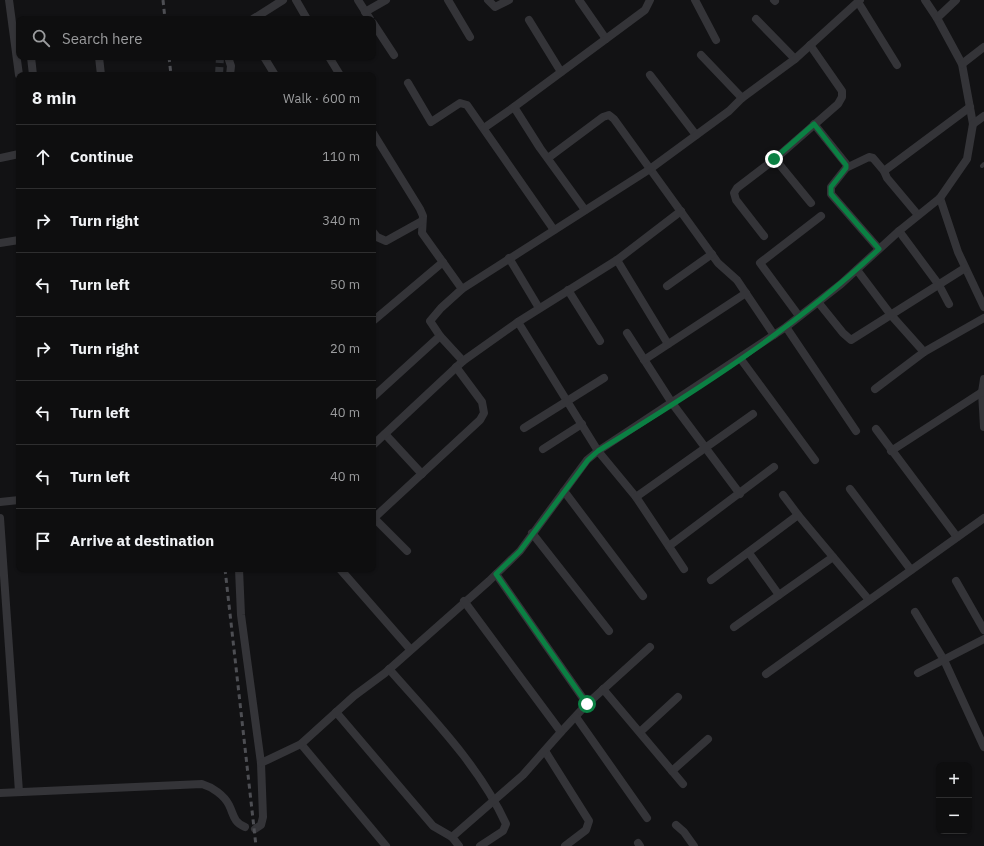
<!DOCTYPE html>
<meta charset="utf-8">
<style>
body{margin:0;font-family:"IBM Plex Sans",sans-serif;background:#171718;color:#f1f3f6}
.controls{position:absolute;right:12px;bottom:12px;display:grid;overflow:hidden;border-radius:8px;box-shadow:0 1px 3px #0004}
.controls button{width:36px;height:36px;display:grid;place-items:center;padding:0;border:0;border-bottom:1px solid #2e2e2f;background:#0e0e0f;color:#f1f3f6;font:20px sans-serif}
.stop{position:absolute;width:12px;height:12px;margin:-9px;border:3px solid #0b8043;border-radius:50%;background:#fff}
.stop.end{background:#0b8043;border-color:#fff;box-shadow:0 1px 4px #0008}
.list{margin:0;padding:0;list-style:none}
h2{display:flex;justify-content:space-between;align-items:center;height:52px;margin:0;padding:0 16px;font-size:17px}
h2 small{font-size:13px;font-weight:400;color:#9b9c9e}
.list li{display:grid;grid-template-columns:26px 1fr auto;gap:12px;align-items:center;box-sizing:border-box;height:64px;padding:0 16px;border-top:1px solid #2e2e2f}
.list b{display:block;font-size:15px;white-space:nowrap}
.list em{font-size:13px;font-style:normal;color:#9b9c9e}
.icon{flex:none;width:22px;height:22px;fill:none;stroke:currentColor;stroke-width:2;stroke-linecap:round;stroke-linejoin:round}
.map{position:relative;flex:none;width:984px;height:846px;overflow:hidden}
.search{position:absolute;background:#0e0e0f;box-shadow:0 1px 3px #0004;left:16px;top:16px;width:360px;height:44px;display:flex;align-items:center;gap:10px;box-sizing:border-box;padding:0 14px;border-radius:8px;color:#9b9c9e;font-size:15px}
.panel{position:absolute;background:#0e0e0f;box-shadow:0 1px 3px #0004;left:16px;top:72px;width:360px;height:500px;border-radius:8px}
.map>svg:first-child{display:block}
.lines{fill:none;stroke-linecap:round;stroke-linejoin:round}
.street-tunnel{stroke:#2f3034;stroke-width:8;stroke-dasharray:8 4;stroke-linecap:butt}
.lane{stroke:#343438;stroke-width:4}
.street{stroke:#343438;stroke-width:8}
.rail{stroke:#4d4e53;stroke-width:3;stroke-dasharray:5 4;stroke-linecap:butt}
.route{stroke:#0b8043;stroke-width:5}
</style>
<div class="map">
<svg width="984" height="846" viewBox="0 0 984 846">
<rect width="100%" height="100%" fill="#121214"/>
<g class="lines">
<polyline class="street-tunnel" points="219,75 220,57"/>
<polyline class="lane" points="982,166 984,164"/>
<g class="street">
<polyline points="9,0 19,75"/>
<polyline points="296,0 307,19"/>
<polyline points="358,0 370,19"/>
<polyline points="448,0 470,37"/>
<polyline points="488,0 495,7 509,0"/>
<polyline points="579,0 606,39"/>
<polyline points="695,0 716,40"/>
<polyline points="774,0 775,1"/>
<polyline points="925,0 937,18 962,64 973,124"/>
<polyline points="858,2 897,65"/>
<polyline points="365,12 386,0"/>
<polyline points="937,18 956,0"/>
<polyline points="253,19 283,0"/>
<polyline points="756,19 795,59"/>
<polyline points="529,20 561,72"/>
<polyline points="373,23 394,55"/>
<polyline points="701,55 742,98"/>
<polyline points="31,57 33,75"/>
<polyline points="99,57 101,75"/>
<polyline points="228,57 231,66 230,75"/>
<polyline points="264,57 275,75"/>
<polyline points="329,57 340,75"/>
<polyline points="962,64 984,47"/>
<polyline points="650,75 696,135"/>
<polyline points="408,83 431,122 460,103 467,105 554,230"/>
<polyline points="814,124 847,165 846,168 831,187 831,194 879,249"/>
<polyline points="484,128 514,107"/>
<polyline points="373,133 420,209 423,216 422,233 462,289"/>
<polyline points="0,158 19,154"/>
<polyline points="548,158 603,117 609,115 614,119 718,263 737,280 774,335"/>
<polyline points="775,159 811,203"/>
<polyline points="846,168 869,157 873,158 884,171"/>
<polyline points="940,198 958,252 984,307"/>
<polyline points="585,210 540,148 514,107 645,10 650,0"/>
<polyline points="918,215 887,178 884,171 970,107"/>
<polyline points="899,231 939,285 949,304"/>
<polyline points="373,232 377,237 386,241 422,221"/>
<polyline points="764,236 736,200 734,193 737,188 775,159 838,104 842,97 842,91 810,45"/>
<polyline points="0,243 19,240"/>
<polyline points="509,258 539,308"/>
<polyline points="617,260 668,344"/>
<polyline points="857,270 891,315 924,352"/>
<polyline points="667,286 712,254"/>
<polyline points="568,290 600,341"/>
<polyline points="818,302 843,333 851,340 965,268"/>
<polyline points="799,316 760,263 821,216"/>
<polyline points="373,321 443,262"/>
<polyline points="518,322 598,451 636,497 684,569"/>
<polyline points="786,327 856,431"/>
<polyline points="627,333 672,403 740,494"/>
<polyline points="740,358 815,460"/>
<polyline points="644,360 746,293"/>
<polyline points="463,361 440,336 430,321 441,308 462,289 650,169 729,111 742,98 795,59 860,0"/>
<polyline points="984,379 982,392 984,427"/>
<polyline points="875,389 924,352 984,318"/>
<polyline points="373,397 440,336"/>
<polyline points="524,428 604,378"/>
<polyline points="876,429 957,537"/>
<polyline points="385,434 422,474"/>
<polyline points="373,445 463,361 518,322 617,260 681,211"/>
<polyline points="543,449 582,424"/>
<polyline points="891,451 982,392"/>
<polyline points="850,489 911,570"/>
<polyline points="564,491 643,596"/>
<polyline points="783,495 798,515"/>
<polyline points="636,497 753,414"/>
<polyline points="0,502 19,500"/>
<polyline points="373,517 407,551"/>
<polyline points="0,518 19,792"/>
<polyline points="374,518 480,420 484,413 482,402 456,367"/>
<polyline points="532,533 609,631"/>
<polyline points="669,546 774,467"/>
<polyline points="239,569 241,615 261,763 263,817 261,825 255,829"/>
<polyline points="340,569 410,649"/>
<polyline points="496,574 587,704 561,732"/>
<polyline points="711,580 798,515 869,600"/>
<polyline points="956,581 984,630"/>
<polyline points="779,595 833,557"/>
<polyline points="915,612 944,660 984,747"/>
<polyline points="734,627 779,595 749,553"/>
<path d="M389,669c42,48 90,96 117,155l-3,7 -23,15"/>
<polyline points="918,673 984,639"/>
<polyline points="766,674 984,518"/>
<polyline points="603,689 683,784"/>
<polyline points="587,704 650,647"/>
<polyline points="336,712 433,826 452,837"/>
<polyline points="576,717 647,818"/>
<polyline points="640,732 678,697"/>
<polyline points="301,744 386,846"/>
<polyline points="545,751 589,821 586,830 565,846"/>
<polyline points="261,763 301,744 354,696 385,673 489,581 520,551 587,460 598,451 786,327 841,284 899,231 940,198 967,159 973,124 984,116"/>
<polyline points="672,771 708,739"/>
<path d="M0,793l202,-9c10,3 22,11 27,21 5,10 4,17 16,22"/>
<polyline points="676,825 684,832 694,846"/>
<polyline points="638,843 640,846"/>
<polyline points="459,846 452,837 523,775 561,732 464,601"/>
</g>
<g class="rail">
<polyline points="163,0 165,19"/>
<polyline points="169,57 171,75"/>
<polyline points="225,569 256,846"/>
</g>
</g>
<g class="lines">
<path class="route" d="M587,704l-91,-130 24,-23 68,-91 10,-9c98,-60 197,-123 281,-202l-48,-55v-7l15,-19v-3l-32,-41 -40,35"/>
</g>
</svg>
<div class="controls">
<button>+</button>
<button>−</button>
</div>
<div class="stop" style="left:587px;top:704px"></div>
<div class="stop end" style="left:774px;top:159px"></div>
<div class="search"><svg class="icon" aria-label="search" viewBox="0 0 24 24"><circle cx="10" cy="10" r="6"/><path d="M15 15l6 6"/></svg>Search here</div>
<section class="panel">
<h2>8 min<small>Walk · 600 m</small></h2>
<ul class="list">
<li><svg class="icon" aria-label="ahead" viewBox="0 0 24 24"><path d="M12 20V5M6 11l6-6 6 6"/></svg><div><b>Continue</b></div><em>110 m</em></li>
<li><svg class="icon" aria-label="right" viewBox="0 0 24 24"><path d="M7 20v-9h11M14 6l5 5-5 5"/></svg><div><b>Turn right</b></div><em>340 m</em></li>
<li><svg class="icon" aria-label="left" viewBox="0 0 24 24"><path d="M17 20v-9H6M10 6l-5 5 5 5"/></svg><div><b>Turn left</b></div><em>50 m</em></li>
<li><svg class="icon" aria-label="right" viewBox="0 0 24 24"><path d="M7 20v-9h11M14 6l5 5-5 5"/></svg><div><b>Turn right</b></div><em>20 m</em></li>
<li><svg class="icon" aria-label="left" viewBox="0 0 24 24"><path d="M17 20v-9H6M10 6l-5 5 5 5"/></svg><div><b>Turn left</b></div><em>40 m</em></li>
<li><svg class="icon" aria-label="left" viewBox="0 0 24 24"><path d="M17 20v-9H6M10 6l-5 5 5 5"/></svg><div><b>Turn left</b></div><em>40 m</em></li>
<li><svg class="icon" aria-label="arrive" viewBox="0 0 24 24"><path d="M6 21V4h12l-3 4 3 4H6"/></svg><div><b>Arrive at destination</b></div></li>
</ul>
</section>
</div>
